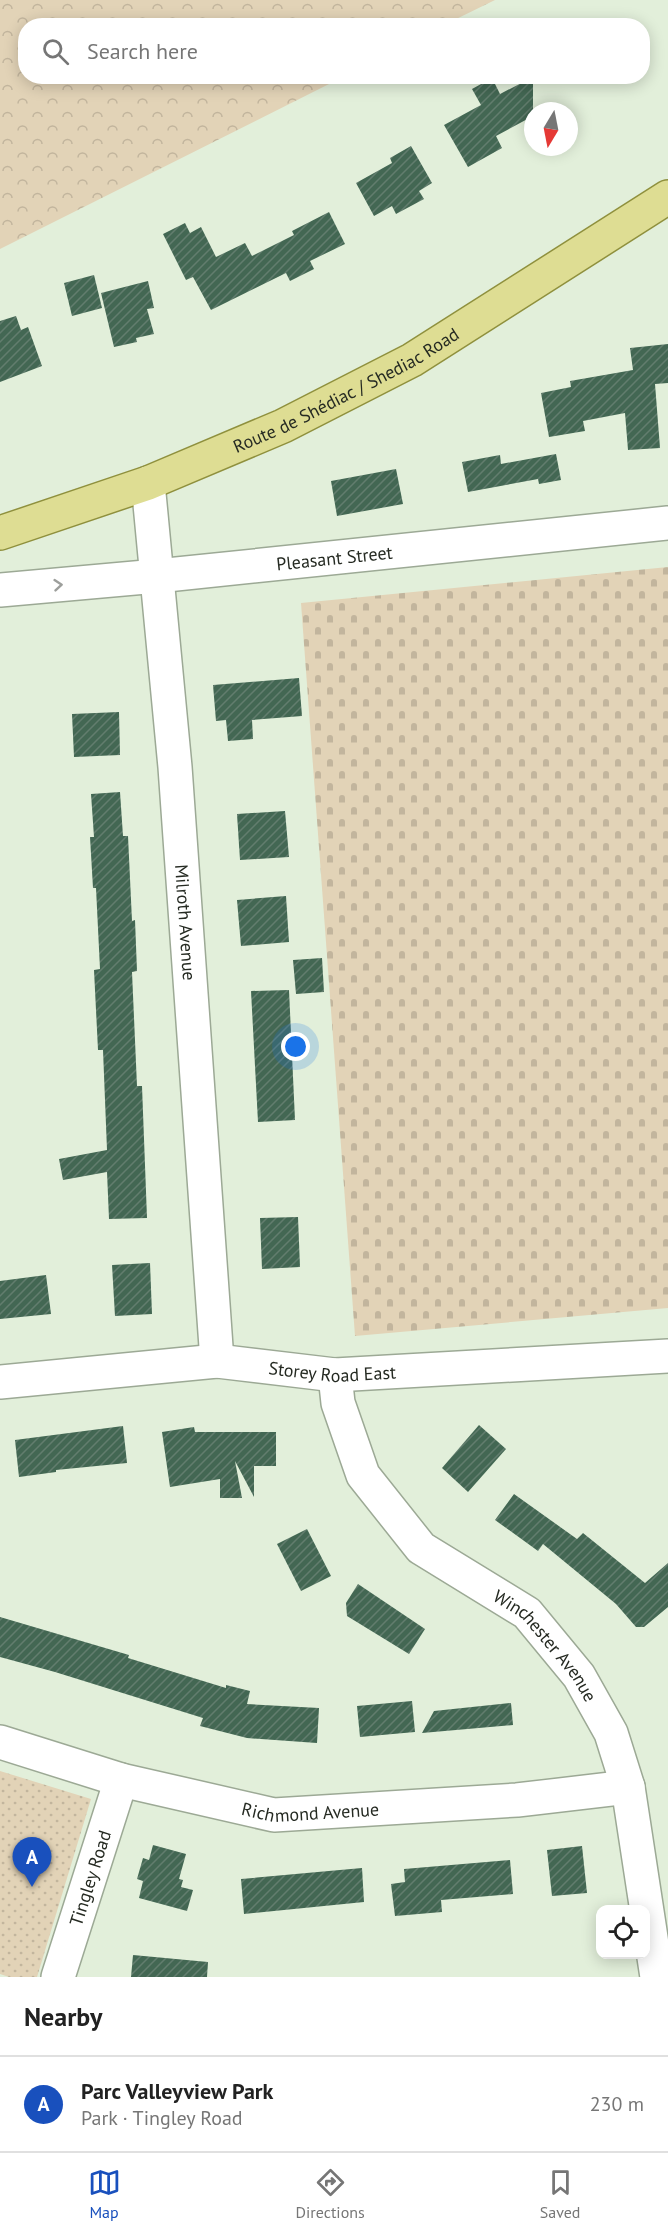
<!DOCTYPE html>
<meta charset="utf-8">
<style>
body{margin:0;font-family:"PT Sans",sans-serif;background:#f6f6f6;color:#222}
.controls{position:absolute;right:18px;bottom:18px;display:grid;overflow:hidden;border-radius:12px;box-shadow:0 3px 15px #0003}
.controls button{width:54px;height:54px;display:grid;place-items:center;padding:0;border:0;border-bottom:2px solid #e0e0e0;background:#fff;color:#222;font:30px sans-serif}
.compass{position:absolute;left:524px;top:102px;width:54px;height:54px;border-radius:50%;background:#fff;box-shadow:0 3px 15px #0003;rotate:190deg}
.you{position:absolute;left:296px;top:1047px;width:21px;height:21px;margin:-15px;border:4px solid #fff;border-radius:50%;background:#1a73e8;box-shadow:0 0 0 9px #1a73e833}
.badge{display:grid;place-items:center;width:39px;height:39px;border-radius:50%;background:#1950bd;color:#fff;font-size:20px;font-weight:700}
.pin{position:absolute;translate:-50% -50px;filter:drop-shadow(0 2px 3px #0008)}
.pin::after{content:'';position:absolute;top:32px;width:21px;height:18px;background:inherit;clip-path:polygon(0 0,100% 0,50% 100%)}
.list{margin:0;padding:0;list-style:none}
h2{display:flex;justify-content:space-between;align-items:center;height:78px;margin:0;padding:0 24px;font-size:26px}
h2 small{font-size:20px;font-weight:400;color:#767676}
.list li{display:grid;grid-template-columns:39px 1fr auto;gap:18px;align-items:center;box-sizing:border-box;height:96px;padding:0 24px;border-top:2px solid #e0e0e0}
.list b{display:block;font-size:22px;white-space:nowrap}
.list p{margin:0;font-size:20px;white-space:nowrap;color:#767676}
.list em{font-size:20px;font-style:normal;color:#767676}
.icon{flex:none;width:33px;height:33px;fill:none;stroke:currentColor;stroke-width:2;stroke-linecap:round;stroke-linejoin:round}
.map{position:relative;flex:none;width:668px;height:1977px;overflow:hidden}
.search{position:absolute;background:#fff;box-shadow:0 3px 15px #0003;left:18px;right:18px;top:18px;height:66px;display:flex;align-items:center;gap:15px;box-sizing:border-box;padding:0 21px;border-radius:24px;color:#767676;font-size:22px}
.sheet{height:174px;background:#fff}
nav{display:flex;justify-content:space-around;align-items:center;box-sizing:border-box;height:84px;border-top:2px solid #e0e0e0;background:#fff;font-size:16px;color:#767676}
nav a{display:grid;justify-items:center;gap:3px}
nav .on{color:#1950bd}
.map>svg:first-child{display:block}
.forest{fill:url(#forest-crowns)}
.cemetery{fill:url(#cemetery-stones)}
.park{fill:url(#park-dots)}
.building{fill:url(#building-hatch)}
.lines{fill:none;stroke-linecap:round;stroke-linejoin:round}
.minor-casing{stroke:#9ca995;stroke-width:36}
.major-casing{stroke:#8f903d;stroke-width:36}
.minor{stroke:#fff;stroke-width:33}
.major{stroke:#dedd93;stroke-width:33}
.oneway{stroke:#9d9f9c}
.labels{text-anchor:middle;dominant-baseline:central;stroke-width:6;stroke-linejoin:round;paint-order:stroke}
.street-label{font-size:18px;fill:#252a22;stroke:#e2efda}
</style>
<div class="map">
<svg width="668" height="1977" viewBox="0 0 668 1977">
<defs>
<pattern id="forest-crowns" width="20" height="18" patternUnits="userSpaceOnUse" patternTransform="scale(1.5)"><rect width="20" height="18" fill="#e2d3b7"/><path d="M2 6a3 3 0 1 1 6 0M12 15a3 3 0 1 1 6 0" fill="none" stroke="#c2b59d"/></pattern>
<pattern id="cemetery-stones" width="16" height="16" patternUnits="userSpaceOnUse" patternTransform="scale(1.5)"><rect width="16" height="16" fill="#e2d3b7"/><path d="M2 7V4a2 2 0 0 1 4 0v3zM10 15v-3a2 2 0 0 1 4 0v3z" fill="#c2b59d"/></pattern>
<pattern id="park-dots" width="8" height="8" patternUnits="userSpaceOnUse" patternTransform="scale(1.5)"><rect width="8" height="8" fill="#e2d3b7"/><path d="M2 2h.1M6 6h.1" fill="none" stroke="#c2b59d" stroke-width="1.8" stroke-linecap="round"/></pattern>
<pattern id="building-hatch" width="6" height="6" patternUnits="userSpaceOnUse" patternTransform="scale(1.5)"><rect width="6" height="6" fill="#436753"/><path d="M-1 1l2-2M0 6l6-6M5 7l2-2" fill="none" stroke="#627d6e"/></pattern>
</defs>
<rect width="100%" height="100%" fill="#e2efda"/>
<polygon class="forest" points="0,0 495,0 444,25 26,26 26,76 343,77 0,249"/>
<polygon class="cemetery" points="668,567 668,1308 355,1336 301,603"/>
<polygon class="park" points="0,1771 91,1799 37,1977 9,1977 0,1974"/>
<g class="building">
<polygon points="533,77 533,116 496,136 502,148 468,167 444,125 481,105 472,89 492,78 500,94"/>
<polygon points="411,146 432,183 419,191 424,199 396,214 392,206 374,216 356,183 392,163 390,158"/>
<polygon points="329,212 345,244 310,261 314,269 290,281 286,273 211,310 193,277 186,280 163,234 185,223 190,233 201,227 216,257 245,243 252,256 294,235 292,231"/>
<polygon points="94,275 102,308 72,316 64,283"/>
<polygon points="148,281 154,308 147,309 154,334 136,338 137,342 114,347 101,293"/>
<polygon points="16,316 21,330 28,327 42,366 0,382 0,321"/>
<polygon points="668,344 668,383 655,384 660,448 628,450 625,413 583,421 585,431 549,437 541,393 571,387 570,381 633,370 630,348"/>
<polygon points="556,454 561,480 539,484 538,479 468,492 462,462 500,455 501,464"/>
<polygon points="396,469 403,504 337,516 331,481"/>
<polygon points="299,678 302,716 252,720 253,739 228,741 226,720 216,721 213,685"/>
<polygon points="119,712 120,755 74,757 72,714"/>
<polygon points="120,792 123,836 128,836 132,921 135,920 137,971 132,972 137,1086 142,1086 147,1218 109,1219 107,1172 63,1180 59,1159 107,1150 103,1050 98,1050 94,970 100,969 96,888 93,888 90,837 94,837 91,794"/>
<polygon points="285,811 289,857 240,860 237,814"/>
<polygon points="286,896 289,942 241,946 237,900"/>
<polygon points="322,958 324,992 296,994 293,960"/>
<polygon points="289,990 295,1120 258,1122 251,991"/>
<polygon points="298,1217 300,1267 262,1269 260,1218"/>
<polygon points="150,1263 152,1314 115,1316 112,1265"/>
<polygon points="46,1275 51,1314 0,1319 0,1281"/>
<polygon points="479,1425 506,1449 468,1492 442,1468"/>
<polygon points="123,1426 127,1463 56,1470 56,1472 19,1477 15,1440"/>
<polygon points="194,1427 195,1432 276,1432 276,1466 254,1466 254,1497 235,1461 242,1498 220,1498 220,1479 170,1487 162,1432"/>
<polygon points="514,1494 577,1539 583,1533 645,1583 668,1563 668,1607 644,1627 636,1627 616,1604 543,1544 538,1551 495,1520"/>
<polygon points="307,1529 331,1576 301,1591 277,1544"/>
<polygon points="358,1584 425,1629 409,1654 347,1616 346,1603"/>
<polygon points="0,1617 129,1655 128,1658 226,1688 226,1685 250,1691 247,1704 319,1708 317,1743 247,1738 200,1726 203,1718 55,1672 0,1657"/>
<polygon points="412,1701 415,1732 360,1737 357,1706"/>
<polygon points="511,1703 513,1725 422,1733 434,1711"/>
<polygon points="153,1845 186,1854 179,1879 183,1880 181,1887 193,1890 187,1911 139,1898 143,1881 137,1879 143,1858 149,1860"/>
<polygon points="582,1846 587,1893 552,1896 547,1850"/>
<polygon points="510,1860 513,1894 441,1900 442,1912 395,1916 391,1884 405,1882 404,1869"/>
<polygon points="362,1868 364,1902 244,1914 241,1879"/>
<polygon points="133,1955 208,1962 207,1977 131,1977"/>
</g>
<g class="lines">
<g class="minor-casing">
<g id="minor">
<path id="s1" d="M148,483l27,284 42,594"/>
<path id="s2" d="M0,590l157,-14 511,-53"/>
<path id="s3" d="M335,1375l3,28 25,72 58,73 106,65 52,63 32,57 17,54 29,190"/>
<path id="s4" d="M0,1382l217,-21 118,14 333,-19"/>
<path id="s5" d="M0,1742l121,38 153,35 243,-15 111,-13"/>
<path id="s6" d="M58,1977l63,-197"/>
</g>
</g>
<g class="major-casing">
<g id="major">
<path id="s7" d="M0,533l148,-50 135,-57 129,-66 256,-163"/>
</g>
</g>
<use href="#minor" class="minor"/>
<use href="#major" class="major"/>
</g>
<defs><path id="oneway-chevron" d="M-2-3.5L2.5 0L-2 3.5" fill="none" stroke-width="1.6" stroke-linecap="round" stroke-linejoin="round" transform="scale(1.5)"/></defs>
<use class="oneway" href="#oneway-chevron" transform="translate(58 585) rotate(-5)"/>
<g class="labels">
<g class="street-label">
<text stroke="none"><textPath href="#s7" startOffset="375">Route de Shédiac / Shediac Road</textPath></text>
<text stroke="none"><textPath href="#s2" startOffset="336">Pleasant Street</textPath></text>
<text stroke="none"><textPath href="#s1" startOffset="441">Milroth Avenue</textPath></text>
<text stroke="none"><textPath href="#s4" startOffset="334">Storey Road East</textPath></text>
<text stroke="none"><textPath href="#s3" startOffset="358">Winchester Avenue</textPath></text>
<text stroke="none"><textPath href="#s5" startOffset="320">Richmond Avenue</textPath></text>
<text stroke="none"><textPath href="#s6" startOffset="104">Tingley Road</textPath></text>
</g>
</g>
</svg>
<div class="controls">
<button><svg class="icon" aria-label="locate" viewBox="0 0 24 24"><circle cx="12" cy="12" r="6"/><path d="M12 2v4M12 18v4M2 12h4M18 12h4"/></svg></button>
</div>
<svg class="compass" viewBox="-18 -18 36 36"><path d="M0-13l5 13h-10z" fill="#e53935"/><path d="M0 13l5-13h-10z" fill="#767676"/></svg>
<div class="you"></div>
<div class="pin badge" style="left:32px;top:1887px">A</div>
<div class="search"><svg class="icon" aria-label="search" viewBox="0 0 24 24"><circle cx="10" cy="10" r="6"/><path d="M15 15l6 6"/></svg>Search here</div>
</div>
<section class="sheet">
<h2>Nearby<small></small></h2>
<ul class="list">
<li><span class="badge">A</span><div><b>Parc Valleyview Park</b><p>Park · Tingley Road</p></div><em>230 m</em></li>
</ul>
</section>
<nav>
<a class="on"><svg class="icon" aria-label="map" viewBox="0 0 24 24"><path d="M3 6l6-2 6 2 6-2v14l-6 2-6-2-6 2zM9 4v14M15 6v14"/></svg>Map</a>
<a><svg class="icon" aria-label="directions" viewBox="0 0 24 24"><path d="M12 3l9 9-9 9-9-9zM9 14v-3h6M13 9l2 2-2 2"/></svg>Directions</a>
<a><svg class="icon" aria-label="saved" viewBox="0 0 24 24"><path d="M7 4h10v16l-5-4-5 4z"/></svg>Saved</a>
</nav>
